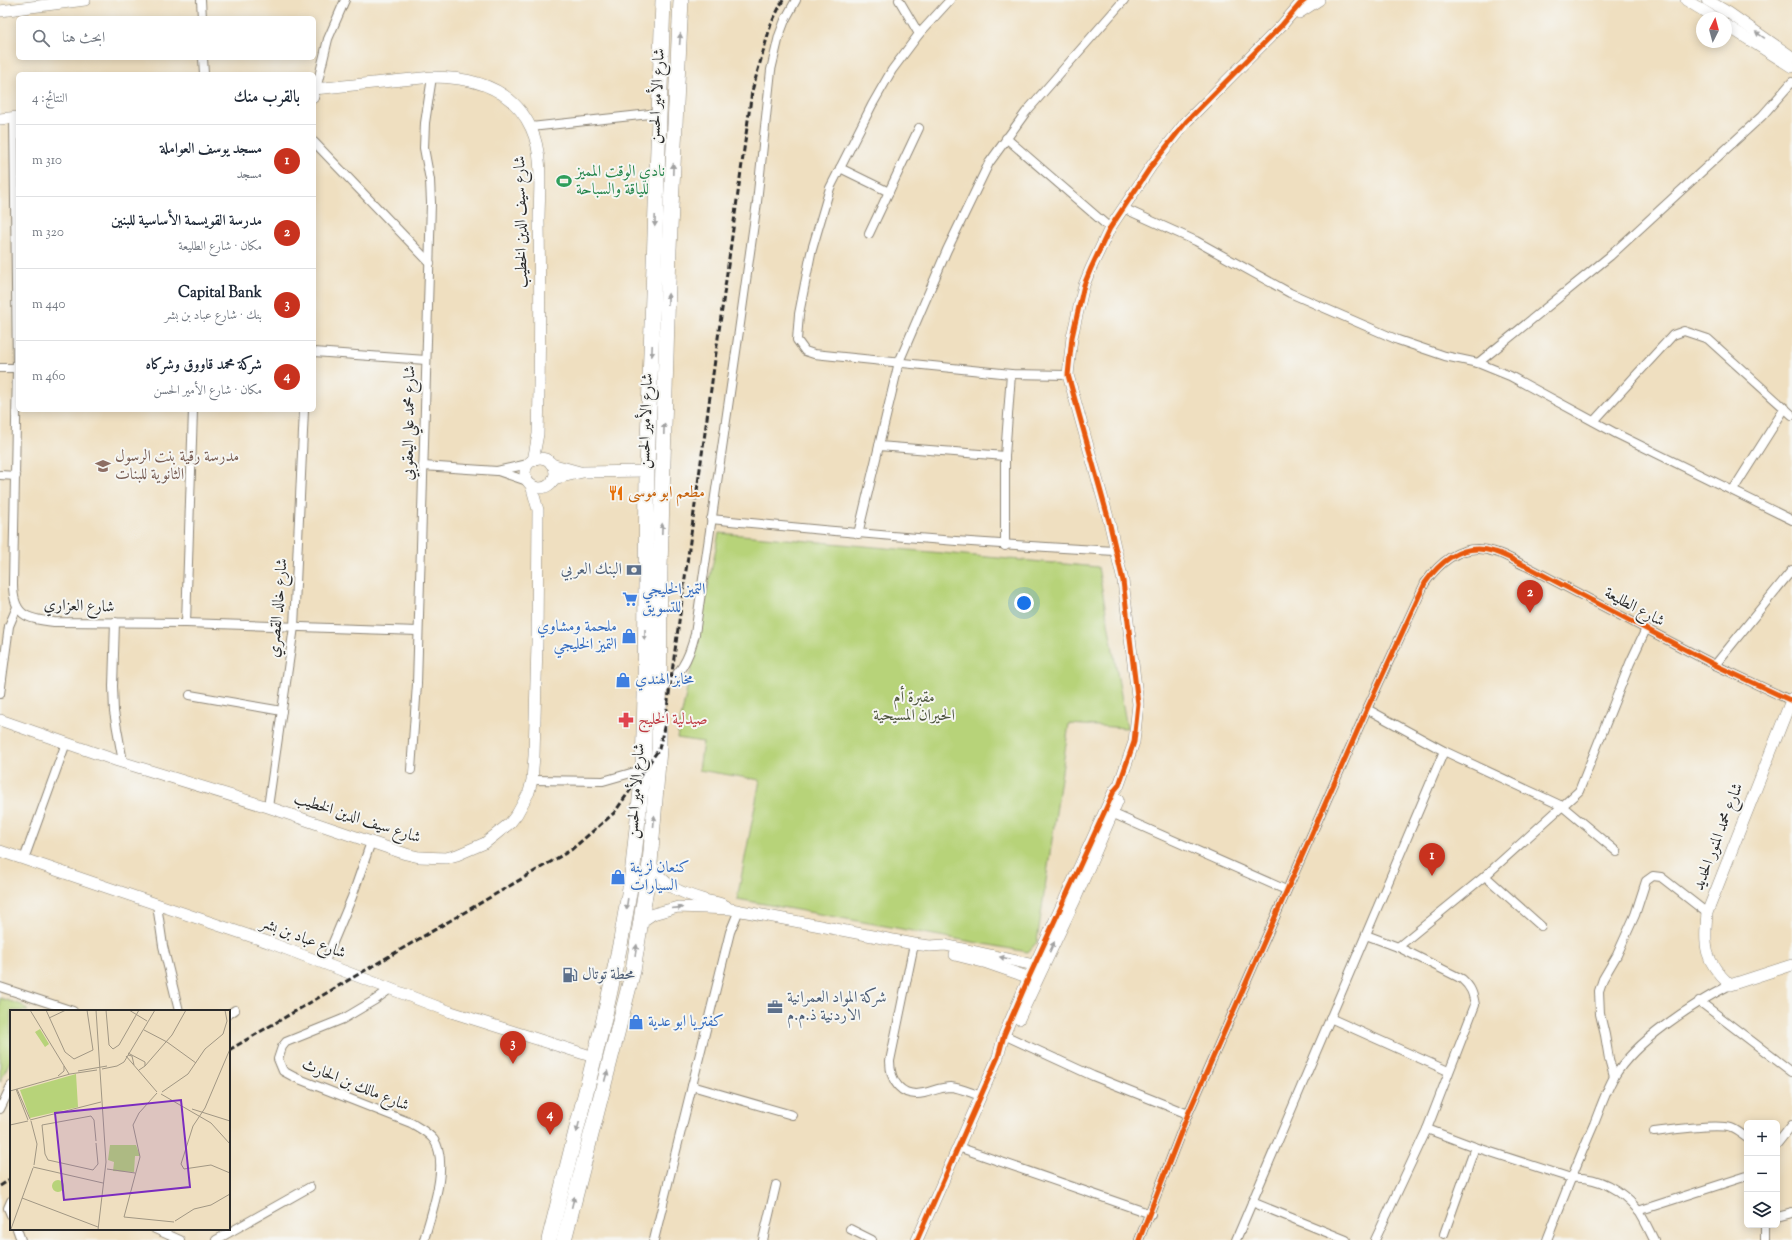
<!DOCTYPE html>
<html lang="ar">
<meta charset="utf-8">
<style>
body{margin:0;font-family:"Sorts Mill Goudy",Amiri,serif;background:#f6f6f7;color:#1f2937;direction:rtl}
.controls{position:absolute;right:12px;bottom:12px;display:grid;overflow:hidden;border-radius:6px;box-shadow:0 2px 10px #0003}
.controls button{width:36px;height:36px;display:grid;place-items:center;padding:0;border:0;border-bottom:1px solid #e0e1e3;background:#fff;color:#1f2937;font:20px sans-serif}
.compass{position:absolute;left:1696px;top:12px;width:36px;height:36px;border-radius:50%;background:#fff;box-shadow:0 2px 10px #0003;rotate:6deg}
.you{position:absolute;left:1024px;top:603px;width:14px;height:14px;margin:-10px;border:3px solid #fff;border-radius:50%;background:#1a73e8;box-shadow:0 0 0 6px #1a73e833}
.badge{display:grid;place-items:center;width:26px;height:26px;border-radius:50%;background:#c8321e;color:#fff;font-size:13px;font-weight:700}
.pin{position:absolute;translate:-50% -33px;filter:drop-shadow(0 1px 2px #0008)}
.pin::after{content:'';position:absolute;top:21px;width:14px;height:12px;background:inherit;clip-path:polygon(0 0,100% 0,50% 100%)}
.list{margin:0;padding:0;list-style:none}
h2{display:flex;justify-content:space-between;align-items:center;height:52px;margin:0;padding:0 16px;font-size:17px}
h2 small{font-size:13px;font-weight:400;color:#747a83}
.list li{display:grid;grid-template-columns:26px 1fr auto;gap:12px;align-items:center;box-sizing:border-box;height:72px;padding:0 16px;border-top:1px solid #e0e1e3}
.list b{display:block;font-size:15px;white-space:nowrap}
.list p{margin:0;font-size:13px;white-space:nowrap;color:#747a83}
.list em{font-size:13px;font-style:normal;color:#747a83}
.icon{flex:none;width:22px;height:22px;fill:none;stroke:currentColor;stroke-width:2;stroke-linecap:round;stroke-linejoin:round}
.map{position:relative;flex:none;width:1792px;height:1240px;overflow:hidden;direction:ltr}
.search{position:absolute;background:#fff;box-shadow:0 2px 10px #0003;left:16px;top:16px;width:300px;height:44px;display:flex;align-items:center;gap:10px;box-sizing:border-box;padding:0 14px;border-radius:6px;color:#747a83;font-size:15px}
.panel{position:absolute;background:#fff;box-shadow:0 2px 10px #0003;left:16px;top:72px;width:300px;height:340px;border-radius:6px;direction:rtl}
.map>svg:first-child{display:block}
.green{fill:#b7d379;stroke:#717f52}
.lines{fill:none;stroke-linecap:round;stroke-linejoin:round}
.street-casing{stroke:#8d8576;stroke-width:10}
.secondary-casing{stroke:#8d8576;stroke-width:12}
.highway-casing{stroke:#8d8576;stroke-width:16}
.street{stroke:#fff;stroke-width:8}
.secondary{stroke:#fff;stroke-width:11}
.highway{stroke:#fff;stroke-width:15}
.rail{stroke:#2b2b2b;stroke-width:3;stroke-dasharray:6 3;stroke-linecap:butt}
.cycleway-casing{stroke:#f6f6f2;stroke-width:8}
.cycleway{stroke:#e8590c;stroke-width:5}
.oneway{fill:#a0a0a0}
.labels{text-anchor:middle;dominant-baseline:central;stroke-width:4;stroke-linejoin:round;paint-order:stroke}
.street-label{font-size:16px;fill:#2b2b2b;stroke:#f6f6f2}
.leisure-label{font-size:16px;fill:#27864d;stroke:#f6f6f2;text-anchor:start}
.education-label{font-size:16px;fill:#785e54;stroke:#f6f6f2;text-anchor:start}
.food-label{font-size:16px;fill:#c56008;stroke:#f6f6f2;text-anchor:start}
.service-label{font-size:16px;fill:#4e5e75;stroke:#f6f6f2;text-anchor:start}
.shop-label{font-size:16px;fill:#366cbe;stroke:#f6f6f2;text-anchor:start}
.park-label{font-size:16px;fill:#4e553e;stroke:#f6f6f2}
.health-label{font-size:16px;fill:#be3a42;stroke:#f6f6f2;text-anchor:start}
.inset-road{fill:none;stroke:#a19784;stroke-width:1}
.view{fill:#7b2cbf;fill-opacity:0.15;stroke:#7b2cbf;stroke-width:2}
.inset-edge{fill:none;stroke:#2b2b2b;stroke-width:2}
</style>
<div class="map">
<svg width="1792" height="1240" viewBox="0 0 1792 1240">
<rect width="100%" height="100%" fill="#f6f6f2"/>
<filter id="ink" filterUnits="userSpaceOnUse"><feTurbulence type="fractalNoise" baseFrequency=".025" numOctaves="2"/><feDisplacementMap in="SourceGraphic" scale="8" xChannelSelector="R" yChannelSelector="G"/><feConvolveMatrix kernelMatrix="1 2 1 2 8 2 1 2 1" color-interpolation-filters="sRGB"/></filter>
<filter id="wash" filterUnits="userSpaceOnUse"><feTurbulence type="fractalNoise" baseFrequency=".012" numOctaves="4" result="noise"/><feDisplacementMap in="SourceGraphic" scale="16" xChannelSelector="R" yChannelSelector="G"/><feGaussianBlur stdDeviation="0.9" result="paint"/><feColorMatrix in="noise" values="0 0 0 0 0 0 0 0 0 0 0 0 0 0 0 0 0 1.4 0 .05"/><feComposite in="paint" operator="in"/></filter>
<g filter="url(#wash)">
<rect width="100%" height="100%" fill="#efdfc0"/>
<g class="green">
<polygon points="719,533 1098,567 1127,728 1069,724 1037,942 1028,952 737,899 760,780 699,770 703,742 677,738"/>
<polygon points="0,998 22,1005 28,1011 11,1011 11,1059 0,1082"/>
</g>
</g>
<g filter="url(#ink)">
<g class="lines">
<g class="street-casing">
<g id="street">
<polyline points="201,0 202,18"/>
<polyline points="899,0 919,34"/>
<polyline points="950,0 919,34 892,70 872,105 830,188 811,253 799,314 797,340 805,351 814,354 1011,374 1068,375"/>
<polyline points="203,58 204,74"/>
<polyline points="314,98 328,39 345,0"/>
<path d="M14,117l3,251 -4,216c0,31 13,35 41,38l132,1 232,8"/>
<polyline points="531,127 659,113"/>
<polyline points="1006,138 1110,228"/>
<polyline points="314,142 430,263"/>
<polyline points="840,168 889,192"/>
<polyline points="1123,208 1196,241 1290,293 1398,340 1445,356 1478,363 1510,376 1617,434 1792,520"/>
<polyline points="869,234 919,128"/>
<polyline points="314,352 426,360"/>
<polyline points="1478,363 1610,256 1762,116 1792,82"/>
<polyline points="0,368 18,368"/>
<polyline points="1594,421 1673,335 1684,331 1708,339 1792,415"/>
<polyline points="879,446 1005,456"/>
<polyline points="423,466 497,471 528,464"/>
<polyline points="498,471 527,481"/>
<polyline points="0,475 16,476"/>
<polyline points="1733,490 1785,408"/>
<path d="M711,519c135,14 269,25 404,32"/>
<polyline points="858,534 899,362 947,250 989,163 1026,112 1124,0"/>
<polyline points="1005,546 1005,456 1011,374"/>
<polyline points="115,622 113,686 114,712 123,762"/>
<polyline points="186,623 193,410"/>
<polyline points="1715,665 1792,570"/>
<path d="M660,693c20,-21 28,-30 35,-59l44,-303 18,-129 14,-132 8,-34 6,-16 11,-20"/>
<polyline points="0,694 9,626 17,607"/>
<polyline points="190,695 282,711"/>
<polyline points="1367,709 1444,751 1562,806 1617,852"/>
<polyline points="411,770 417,684 431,203 430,180 424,148 425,123 432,77"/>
<polyline points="532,780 603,781 645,769"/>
<polyline points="268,807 294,627 304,410"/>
<polyline points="1107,811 1286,890"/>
<polyline points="24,859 66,743"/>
<polyline points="1485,876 1541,926"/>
<polyline points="157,905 163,946 179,1011"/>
<path d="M1366,935l32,12 64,32c9,8 11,14 13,26l-48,124 -52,111"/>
<path d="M914,944l-24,117c0,20 11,37 34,32 9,-2 17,-6 27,-6 10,1 20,6 30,9"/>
<polyline points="1398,947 1485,876 1579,791 1630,663 1646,629"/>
<polyline points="324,964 352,897 371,842"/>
<polyline points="0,987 73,1011"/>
<path d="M390,989l-15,11 -32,19 -57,23 -4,5 -4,12 5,12 11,6 117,46c8,5 17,9 23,17 16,24 -3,74 -10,100"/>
<polyline points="1699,1001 1792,1072"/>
<polyline points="229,1014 235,1010"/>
<polyline points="1330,1018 1448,1071"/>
<polyline points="1004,1035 1093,1076 1188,1114"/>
<polyline points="1614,1077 1609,1059 1605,1035 1600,1014 1599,991 1603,979 1617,955 1635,915 1646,881 1653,876 1661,877 1707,913"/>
<polyline points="692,1086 792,1115"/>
<polyline points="0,1109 11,1086"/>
<path d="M1427,1129l48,18 96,31c27,-2 49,11 67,32 6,9 11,20 16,30"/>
<path d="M1654,1132c16,-2 63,-9 77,-4 6,2 11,7 16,10"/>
<polyline points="1777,1144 1792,1125"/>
<polyline points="958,1147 1151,1214"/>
<polyline points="11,1201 8,1208 11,1215"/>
<polyline points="1252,1202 1346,1240"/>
<polyline points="1638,1211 1747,1176"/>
<polyline points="1777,1217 1792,1213"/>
<polyline points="1765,1225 1765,1240"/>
<polyline points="17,1229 21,1240"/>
<polyline points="155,1229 180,1240"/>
<polyline points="850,1229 872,1240"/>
<polyline points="1444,1234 1475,1147"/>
<polyline points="216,1240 310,1187"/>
<polyline points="654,1240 730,932 739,910"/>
<polyline points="763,1240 776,1185"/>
<path d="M1139,1240l49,-126 179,-405 58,-126c17,-24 40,-41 70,-31 11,3 21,10 31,14l189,99 77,36"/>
<polyline points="1236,1240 1444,751"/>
<path d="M1547,1240c15,-39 30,-77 47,-116 6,-15 12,-33 20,-47 21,-36 79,-73 116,-92"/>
</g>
</g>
<g class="secondary-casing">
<g id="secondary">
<polyline points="1686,0 1715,18"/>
<polyline points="1707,0 1729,13 1792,57"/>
<polyline points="0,11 85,0"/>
<polyline points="1299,13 1319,0"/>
<polyline points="1726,25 1792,67"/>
<path d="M314,89l118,-12c40,0 81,11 99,51 13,28 8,63 8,93 1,71 1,142 -1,213l-5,27"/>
<polyline points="0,119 18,117"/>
<circle cx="540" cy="473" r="15"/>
<polyline points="551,464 580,472"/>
<polyline points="553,479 583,472 647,471"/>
<path d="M1792,698l-85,215c-3,34 -3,48 23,72l62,-20"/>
<polyline points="0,720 118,761 268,807 406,854 419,857 446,858 457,855 485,843 510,823 517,814 529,792 532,780 534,756 537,643 538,510 531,485"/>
<polyline points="0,851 268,942 451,1012 594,1057"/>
<path d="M650,863c15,24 28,29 55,37 7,2 15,2 21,6"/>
<polyline points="641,922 653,914 678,907 731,909 914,944 930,946 945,945 1043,967"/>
<polyline points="955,955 987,963 1036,980"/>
<polyline points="1019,1019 1074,902 1118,800"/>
<polyline points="917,1240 998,1057 1004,1035 1029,977 1114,791 1119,785 1134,742 1138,704 1123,581 1109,521 1068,375 1072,337 1084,285 1091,268 1110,228 1152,165 1186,122 1282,25 1300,4 1305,0"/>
</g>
</g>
<g class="highway-casing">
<g id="highway">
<polyline points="549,1240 604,1019 621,940 632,876 643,770 645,696 647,471 663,0"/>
<polyline points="564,1240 633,971 650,863 659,749 660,568 669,249 681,0"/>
</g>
</g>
<use href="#street" class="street"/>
<use href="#secondary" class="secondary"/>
<use href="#highway" class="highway"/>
<g class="rail">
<polyline points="229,1050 571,850 614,813 659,749 665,723 752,91 771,24 783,0"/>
<polyline points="0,1186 11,1179"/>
</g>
<g class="cycleway-casing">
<g id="cycleway">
<polyline points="917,1240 998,1057 1004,1035 1029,977 1114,791 1119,785 1134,742 1138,704 1123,581 1109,521 1068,375 1072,337 1084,285 1091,268 1110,228 1152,165 1186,122 1282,25 1300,4 1305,0"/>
<path d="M1139,1240l49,-126 179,-405 58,-126c17,-24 40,-41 70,-31 11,3 21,10 31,14l189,99 77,36"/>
</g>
</g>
<use href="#cycleway" class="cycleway"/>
</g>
<defs><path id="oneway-solid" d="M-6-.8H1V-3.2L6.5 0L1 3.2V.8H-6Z"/></defs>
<g class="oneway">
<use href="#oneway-solid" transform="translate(1760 35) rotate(-145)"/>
<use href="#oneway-solid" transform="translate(680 39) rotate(-86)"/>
<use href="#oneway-solid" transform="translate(673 169) rotate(-88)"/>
<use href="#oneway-solid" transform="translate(655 221) rotate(92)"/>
<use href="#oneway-solid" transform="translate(668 299) rotate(-89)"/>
<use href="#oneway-solid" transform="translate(652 351) rotate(92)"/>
<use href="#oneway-solid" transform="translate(664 429) rotate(-88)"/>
<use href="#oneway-solid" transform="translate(662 529) rotate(-88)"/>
<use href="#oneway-solid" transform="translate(645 635) rotate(90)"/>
<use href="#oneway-solid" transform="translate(654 821) rotate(-85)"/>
<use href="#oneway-solid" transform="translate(627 904) rotate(98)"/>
<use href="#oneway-solid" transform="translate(677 908) rotate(-5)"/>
<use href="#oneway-solid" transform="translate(1052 947) rotate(-65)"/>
<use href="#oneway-solid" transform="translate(636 950) rotate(-81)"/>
<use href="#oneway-solid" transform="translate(1005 958) rotate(-168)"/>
<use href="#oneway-solid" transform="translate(606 1076) rotate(-75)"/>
<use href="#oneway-solid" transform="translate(578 1127) rotate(104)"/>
<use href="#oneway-solid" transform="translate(573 1202) rotate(-76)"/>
</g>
</g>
<defs>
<g id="stadium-bare" transform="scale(1.2)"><path d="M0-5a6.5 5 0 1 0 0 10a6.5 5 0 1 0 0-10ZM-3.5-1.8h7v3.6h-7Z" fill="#2e9e5b" stroke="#f6f6f2" stroke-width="2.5" paint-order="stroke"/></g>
<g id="school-bare" transform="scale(1.2)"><path d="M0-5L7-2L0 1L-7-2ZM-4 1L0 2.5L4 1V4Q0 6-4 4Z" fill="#8d6e63" stroke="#f6f6f2" stroke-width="2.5" paint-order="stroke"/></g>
<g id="restaurant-bare" transform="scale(1.2)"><path d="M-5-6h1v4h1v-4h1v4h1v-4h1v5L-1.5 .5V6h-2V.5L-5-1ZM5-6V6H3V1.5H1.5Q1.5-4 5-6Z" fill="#e8710a" stroke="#f6f6f2" stroke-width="2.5" paint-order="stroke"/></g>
<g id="bank-bare" transform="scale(1.2)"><path d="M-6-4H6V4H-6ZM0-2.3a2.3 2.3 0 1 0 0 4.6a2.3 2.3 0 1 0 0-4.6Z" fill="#5c6f8a" stroke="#f6f6f2" stroke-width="2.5" paint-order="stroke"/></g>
<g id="supermarket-bare" transform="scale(1.2)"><path d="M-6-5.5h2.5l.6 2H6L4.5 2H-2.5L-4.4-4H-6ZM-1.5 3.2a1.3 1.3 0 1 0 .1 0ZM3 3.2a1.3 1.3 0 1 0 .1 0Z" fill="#3f7fe0" stroke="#f6f6f2" stroke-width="2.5" paint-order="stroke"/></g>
<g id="shop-bare" transform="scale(1.2)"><path d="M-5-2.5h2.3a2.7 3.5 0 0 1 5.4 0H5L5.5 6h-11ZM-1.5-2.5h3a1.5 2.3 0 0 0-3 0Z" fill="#3f7fe0" stroke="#f6f6f2" stroke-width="2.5" paint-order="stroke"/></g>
<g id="pharmacy-bare" transform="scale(1.2)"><path d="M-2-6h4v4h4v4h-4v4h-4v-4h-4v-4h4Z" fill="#e0444e" stroke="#f6f6f2" stroke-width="2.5" paint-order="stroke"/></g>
<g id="fuel-bare" transform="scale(1.2)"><path d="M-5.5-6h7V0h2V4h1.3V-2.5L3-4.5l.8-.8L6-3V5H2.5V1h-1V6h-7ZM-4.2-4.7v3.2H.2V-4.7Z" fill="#5c6f8a" stroke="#f6f6f2" stroke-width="2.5" paint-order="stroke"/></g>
<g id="office-bare" transform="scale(1.2)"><path d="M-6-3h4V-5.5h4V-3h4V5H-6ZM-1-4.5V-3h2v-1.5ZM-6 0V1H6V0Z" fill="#5c6f8a" stroke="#f6f6f2" stroke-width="2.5" paint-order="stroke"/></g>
</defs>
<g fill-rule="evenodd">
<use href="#stadium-bare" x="564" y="181"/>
<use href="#school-bare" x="103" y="466"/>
<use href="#restaurant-bare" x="616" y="493"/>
<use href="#bank-bare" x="634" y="570"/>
<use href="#supermarket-bare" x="630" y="599"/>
<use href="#shop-bare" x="629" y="636"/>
<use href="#shop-bare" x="623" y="680"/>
<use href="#pharmacy-bare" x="626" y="720"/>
<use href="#shop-bare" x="618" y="877"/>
<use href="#fuel-bare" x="570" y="975"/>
<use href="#office-bare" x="775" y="1007"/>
<use href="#shop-bare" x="636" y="1022"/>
</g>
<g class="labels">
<g class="street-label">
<text transform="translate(658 96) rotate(-87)">شارع الأمير الحسن</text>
<text transform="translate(522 222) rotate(-91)">شارع سيف الدين الخطيب</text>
<text transform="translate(647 421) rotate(-88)">شارع الأمير الحسن</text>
<text transform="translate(410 423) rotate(-89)">شارع محمد علي اليعقوبي</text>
<text transform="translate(79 607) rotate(2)">شارع العزاري</text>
<text transform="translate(279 608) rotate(-85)">شارع خالد القصري</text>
<text transform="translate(1634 608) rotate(28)">شارع الطليعة</text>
<text transform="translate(637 791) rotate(-86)">شارع الأمير الحسن</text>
<text transform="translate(357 819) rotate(18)">شارع سيف الدين الخطيب</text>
<text transform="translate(1719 837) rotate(-69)">شارع محمد المنور الحديد</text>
<text transform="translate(303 939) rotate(21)">شارع عباد بن بشر</text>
<text transform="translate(355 1086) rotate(22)">شارع مالك بن الحارث</text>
</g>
<g class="leisure-label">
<text x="576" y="172">نادي الوقت المميز<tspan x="576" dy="18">للياقة والسباحة</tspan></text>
</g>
<g class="education-label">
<text x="115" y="457">مدرسة رقية بنت الرسول<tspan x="115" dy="18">الثانوية للبنات</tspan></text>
</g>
<g class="food-label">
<text x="628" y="493">مطعم ابو موسى</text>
</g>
<g class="service-label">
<text x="622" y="570" text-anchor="end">البنك العربي</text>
<text x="582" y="975">محطة توتال</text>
<text x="787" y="998">شركة المواد العمرانية<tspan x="787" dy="18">الاردنية ذ.م.م</tspan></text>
</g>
<g class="shop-label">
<text x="642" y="590">التميز الخليجي<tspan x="642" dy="18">للتسويق</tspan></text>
<text x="617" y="627" text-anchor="end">ملحمة ومشاوي<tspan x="617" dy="18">التميز الخليجي</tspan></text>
<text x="635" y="680">مخابز الهندي</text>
<text x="630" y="868">كنعان لزينة<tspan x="630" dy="18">السيارات</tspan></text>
<text x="648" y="1022">كفتريا ابو عدية</text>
</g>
<g class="park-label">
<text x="914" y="698">مقبرة أم<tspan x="914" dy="18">الحيران المسيحية</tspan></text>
</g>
<g class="health-label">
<text x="638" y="720">صيدلية الخليج</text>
</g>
</g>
<g transform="translate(10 1010)">
<rect width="220" height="220" fill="#efdfc0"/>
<path d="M30,19l9,15 -4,3 -10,-15zM66,64l2,33 -48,11 -10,-28zM100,135h26l4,11h-5l-1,16 -21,-1 1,-9 -6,-2zM42 176a6 6 0 1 1 12 0a6 6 0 1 1-12 0Z" fill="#b7d379"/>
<path class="inset-road" d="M20,0l39,64M36,0l19,42 9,7 19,-9 -6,-40M86,0l10,152 -8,68M96,0l3,35 4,4 6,-4 20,-35M119,0l18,11M39,8l17,-8M134,20l23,12 29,21M220,39l-25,59 -12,18 -12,38 3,5 27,-4 19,8M118,43l17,9v4l-6,4M118,45l4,1 2,9M116,46l31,36M135,56l27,-31 14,-25M92,59l15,-3 7,-4 31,-52M68,61l29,-5M48,66l6,-5v-5M6,79l12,31M7,79l13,30M0,81l60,-17 27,-4M152,82l26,-18 17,-25 18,-15 4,-13 -2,-11M147,83l-18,20 -6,12 7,32 -16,60 50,5M151,84l50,29 19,21M182,99l38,12M20,110l71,-18M21,111l6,23 -3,21M0,115l18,-4M86,131l-2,-21 -3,-4 -49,9 3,29 3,6 45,10 5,-6 -2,-21M23,157l70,16M97,159l28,4M12,188l76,29M165,211l19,-12 17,-4 19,-11M1,219l22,-61"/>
<path class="view" d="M171,90l9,87 -126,13 -9,-87z"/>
<rect width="220" height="220" class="inset-edge"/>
</g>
</svg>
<div class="controls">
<button>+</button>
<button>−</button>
<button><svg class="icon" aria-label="layers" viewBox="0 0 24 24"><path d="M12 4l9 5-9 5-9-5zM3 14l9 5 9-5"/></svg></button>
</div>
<svg class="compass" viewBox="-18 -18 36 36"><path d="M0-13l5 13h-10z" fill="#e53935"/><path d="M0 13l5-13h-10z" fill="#747a83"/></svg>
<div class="you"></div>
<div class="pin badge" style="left:1432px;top:876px">1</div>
<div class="pin badge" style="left:1530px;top:613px">2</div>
<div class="pin badge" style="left:513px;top:1064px">3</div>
<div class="pin badge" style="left:550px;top:1135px">4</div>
<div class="search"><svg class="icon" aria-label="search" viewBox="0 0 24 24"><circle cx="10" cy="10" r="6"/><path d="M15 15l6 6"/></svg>ابحث هنا</div>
<section class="panel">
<h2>بالقرب منك<small>النتائج: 4</small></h2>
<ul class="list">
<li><span class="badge">1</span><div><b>مسجد يوسف العواملة</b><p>مسجد</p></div><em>310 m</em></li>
<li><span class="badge">2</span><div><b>مدرسة القويسمة الأساسية للبنين</b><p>مكان · شارع الطليعة</p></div><em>320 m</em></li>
<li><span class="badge">3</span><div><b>Capital Bank</b><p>بنك · شارع عباد بن بشر</p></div><em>440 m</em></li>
<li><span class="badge">4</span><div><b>شركة محمد قاووق وشركاه</b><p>مكان · شارع الأمير الحسن</p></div><em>460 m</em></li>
</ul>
</section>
</div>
